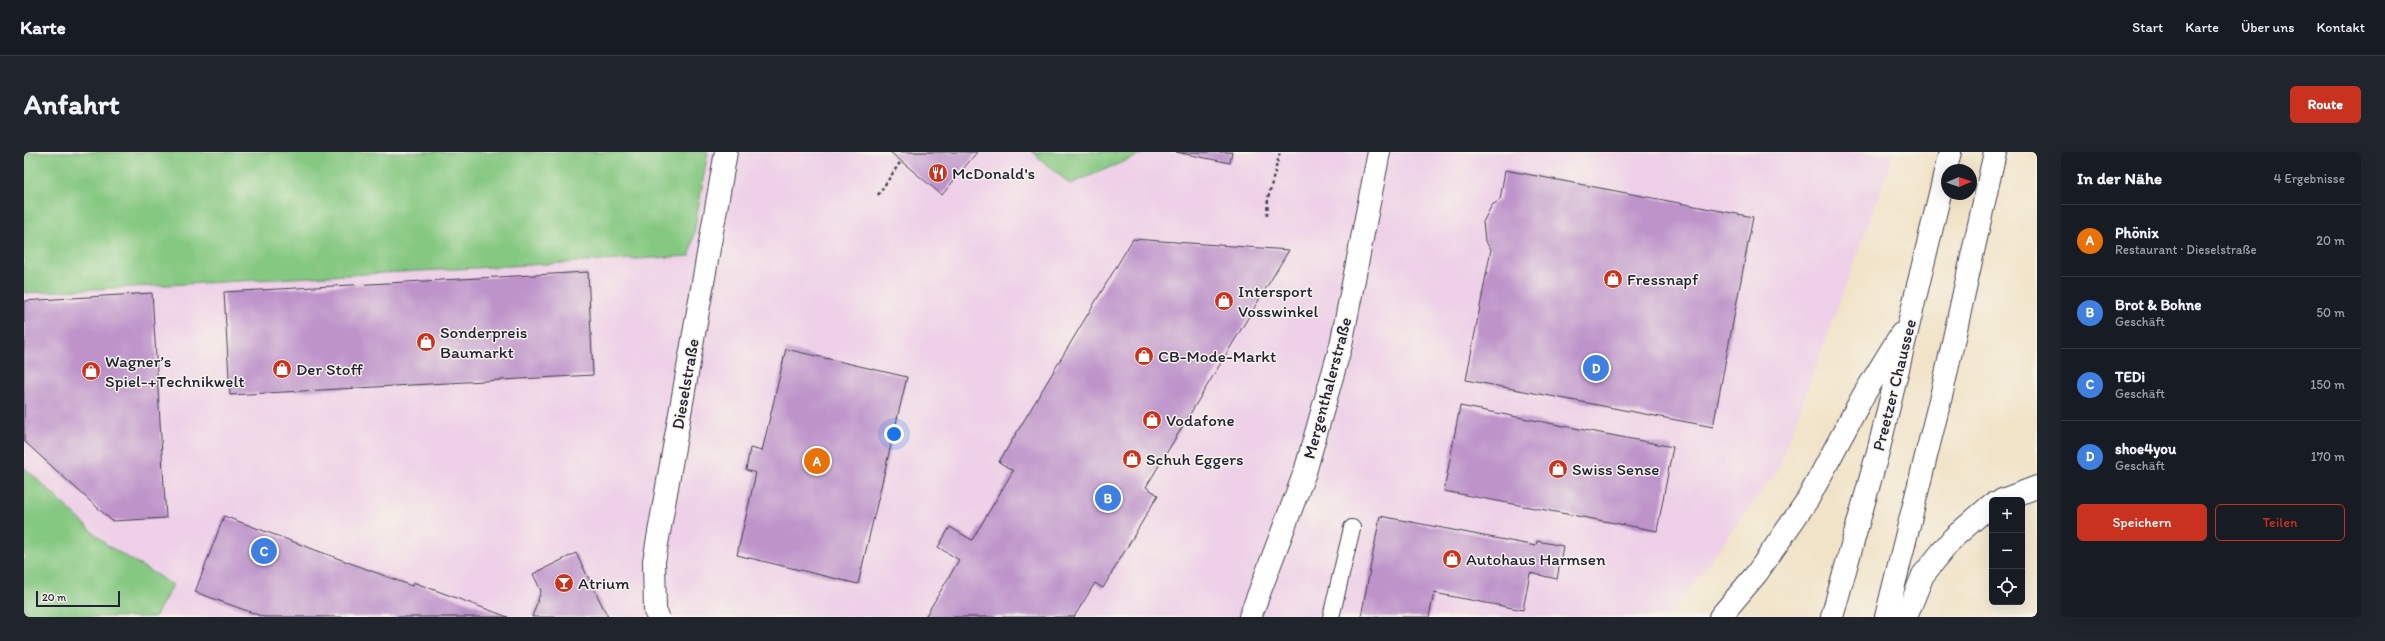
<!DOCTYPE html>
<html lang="de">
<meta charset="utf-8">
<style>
body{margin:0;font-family:Itim,sans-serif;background:#20242c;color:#f1f3f6}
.controls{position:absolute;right:12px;bottom:12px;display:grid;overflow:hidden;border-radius:6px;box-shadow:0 4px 16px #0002}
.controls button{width:36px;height:36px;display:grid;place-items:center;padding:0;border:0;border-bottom:1px solid #363941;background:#171b24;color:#f1f3f6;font:20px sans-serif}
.compass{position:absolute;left:1917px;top:12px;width:36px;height:36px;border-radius:50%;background:#171b24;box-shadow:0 4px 16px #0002;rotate:88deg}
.scale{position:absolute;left:12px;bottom:10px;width:84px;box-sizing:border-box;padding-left:4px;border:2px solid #22223b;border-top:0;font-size:11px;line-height:14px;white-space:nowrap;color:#22223b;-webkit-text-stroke:3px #f7f3e8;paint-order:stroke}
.you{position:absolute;left:870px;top:282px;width:14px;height:14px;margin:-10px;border:3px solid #fff;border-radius:50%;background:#1a73e8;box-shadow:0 0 0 6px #1a73e833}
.badge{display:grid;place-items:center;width:26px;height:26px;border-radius:50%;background:#c8321e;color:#fff;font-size:13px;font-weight:700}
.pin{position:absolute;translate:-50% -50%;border:2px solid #fff;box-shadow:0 1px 4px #0006}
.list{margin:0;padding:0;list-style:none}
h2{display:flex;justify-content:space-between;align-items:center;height:52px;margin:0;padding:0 16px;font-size:17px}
h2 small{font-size:13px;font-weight:400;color:#9ea1a6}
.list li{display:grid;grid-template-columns:26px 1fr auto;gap:12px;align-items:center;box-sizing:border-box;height:72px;padding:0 16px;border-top:1px solid #363941}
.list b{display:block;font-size:15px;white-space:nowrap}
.list p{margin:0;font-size:13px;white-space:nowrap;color:#9ea1a6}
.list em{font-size:13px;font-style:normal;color:#9ea1a6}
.actions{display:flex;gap:8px;padding:12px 16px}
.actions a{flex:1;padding:9px 0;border:1px solid #c8321e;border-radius:6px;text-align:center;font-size:14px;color:#c8321e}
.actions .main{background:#c8321e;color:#fff}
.icon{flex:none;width:22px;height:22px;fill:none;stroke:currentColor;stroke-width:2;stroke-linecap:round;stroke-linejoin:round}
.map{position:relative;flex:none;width:2013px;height:465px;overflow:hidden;border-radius:6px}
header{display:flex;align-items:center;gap:24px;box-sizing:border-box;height:56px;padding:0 20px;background:#171b24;border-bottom:1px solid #363941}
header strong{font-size:19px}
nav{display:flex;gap:22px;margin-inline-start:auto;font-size:14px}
.intro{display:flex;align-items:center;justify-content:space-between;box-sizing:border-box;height:96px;padding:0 24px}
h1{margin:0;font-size:28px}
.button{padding:10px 18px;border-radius:6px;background:#c8321e;color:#fff;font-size:14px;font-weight:700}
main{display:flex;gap:24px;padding:0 24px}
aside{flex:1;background:#171b24;border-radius:6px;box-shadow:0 4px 16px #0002}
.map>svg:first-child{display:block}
.built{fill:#eed0e8}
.green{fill:#85c881;stroke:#54755e}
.building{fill:#bd93ca}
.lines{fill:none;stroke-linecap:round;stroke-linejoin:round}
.service-casing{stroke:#413f50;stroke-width:18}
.minor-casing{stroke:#413f50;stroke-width:24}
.trunk-casing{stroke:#413f50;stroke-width:24}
.path{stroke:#413f50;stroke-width:2.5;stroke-dasharray:3 3;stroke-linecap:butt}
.service{stroke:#fff;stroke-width:16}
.minor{stroke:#fff;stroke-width:22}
.trunk{stroke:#fff;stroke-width:22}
.labels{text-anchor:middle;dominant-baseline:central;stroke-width:3;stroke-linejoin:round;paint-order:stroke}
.poi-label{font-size:17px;fill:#22223b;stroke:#f7f3e8;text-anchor:start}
.street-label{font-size:17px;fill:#22223b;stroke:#f7f3e8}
</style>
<header>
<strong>Karte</strong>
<nav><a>Start</a><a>Karte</a><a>Über uns</a><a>Kontakt</a></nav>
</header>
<div class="intro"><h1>Anfahrt</h1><a class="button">Route</a></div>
<main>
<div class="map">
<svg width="2013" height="465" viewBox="0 0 2013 465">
<rect width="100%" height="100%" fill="#f7f3e8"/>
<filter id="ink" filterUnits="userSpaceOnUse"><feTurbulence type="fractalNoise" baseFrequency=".025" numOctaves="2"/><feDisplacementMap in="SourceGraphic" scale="8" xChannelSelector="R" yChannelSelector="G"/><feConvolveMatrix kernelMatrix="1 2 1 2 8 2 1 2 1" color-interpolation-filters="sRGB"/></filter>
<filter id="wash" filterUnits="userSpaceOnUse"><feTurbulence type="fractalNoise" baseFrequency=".012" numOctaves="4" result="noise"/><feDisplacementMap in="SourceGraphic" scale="16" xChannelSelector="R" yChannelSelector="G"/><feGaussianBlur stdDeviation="0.9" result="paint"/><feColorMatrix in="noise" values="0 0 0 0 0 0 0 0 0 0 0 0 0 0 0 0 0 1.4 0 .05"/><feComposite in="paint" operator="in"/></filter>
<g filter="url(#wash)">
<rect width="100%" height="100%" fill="#f1e3c8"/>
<polygon class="built" points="0,0 1868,0 1865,16 1753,319 1644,465 0,465"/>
<g class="green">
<polygon points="0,0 684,0 666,104 0,141"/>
<polygon points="1008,0 1123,0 1046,32"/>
<polygon points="0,315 83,393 149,433 131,465 0,465"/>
</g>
<g id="blocks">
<g class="building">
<polygon points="866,0 953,0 918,43"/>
<polygon points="1152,0 1208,0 1206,11"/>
<polygon points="1481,18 1729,65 1689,275 1442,228 1467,97 1461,89 1459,70 1468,53 1476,48"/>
<polygon points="1109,87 1265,98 1122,335 1134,343 1079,436 1071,431 1050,465 901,465 935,408 914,395 926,375 948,388 989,319 975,310"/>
<polygon points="564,120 569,223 206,243 200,140"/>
<polygon points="128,141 142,366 88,369 0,289 0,149"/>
<polygon points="762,197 883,225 834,432 713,403 732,321 722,318 726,296 738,299"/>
<polygon points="1436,254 1649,295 1633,379 1420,339"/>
<polygon points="200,364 388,434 389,430 484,465 240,465 171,440"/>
<polygon points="1356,364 1512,394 1513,389 1539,394 1533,427 1506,421 1499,458 1410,441 1405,465 1337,465"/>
<polygon points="552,401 584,465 508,465 517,439 509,422"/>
</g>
</g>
</g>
<g filter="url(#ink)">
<use href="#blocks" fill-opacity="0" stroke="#413f50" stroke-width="1"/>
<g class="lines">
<g class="service-casing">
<polyline id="service" points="1307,465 1328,376"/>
</g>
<g class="minor-casing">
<g id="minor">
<polyline points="634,465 631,459 630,409 702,0"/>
<polyline points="1226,465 1281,320 1317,193 1355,0"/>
</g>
</g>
<g class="trunk-casing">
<g id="trunk">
<polyline points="1978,348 2013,335"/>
<polyline points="1696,465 1733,421 1784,347 1839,244 1877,182"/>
<polyline points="1808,465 1855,296 1926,0"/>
<polyline points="1862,465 1919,236 1971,0"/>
<polyline points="1882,465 1899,423 1929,386 1968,352"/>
</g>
</g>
<g class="path">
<polyline points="854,43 877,9"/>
<polyline points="1243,63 1244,46 1256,0"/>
</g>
<use href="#service" class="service"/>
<use href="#minor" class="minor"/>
<use href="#trunk" class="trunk"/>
</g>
</g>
<defs>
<g id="restaurant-disc" transform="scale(1)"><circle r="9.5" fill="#c8321e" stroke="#f7f3e8"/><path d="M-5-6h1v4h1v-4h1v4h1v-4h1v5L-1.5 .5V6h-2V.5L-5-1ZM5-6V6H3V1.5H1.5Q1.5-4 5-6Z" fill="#fff"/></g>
<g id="shop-disc" transform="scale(1)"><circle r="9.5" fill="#c8321e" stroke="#f7f3e8"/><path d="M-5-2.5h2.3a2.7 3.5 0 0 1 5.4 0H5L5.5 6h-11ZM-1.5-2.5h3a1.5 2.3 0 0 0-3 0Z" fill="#fff"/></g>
<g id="bar-disc" transform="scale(1)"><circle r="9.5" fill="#c8321e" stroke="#f7f3e8"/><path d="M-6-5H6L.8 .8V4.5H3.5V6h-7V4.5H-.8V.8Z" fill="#fff"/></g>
</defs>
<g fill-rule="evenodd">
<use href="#restaurant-disc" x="914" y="21"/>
<use href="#shop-disc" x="1589" y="127"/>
<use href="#shop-disc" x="1200" y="149"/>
<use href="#shop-disc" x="402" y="190"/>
<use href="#shop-disc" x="1120" y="204"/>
<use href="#shop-disc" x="258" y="217"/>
<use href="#shop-disc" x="67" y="219"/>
<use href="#shop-disc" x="1128" y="268"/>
<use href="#shop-disc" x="1108" y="307"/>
<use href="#shop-disc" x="1534" y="317"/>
<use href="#shop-disc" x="1428" y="407"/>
<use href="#bar-disc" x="540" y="431"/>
</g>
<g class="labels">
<g class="poi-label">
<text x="928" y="21">McDonald's</text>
<text x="1603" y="127">Fressnapf</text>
<text x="1214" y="139">Intersport<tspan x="1214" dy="20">Vosswinkel</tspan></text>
<text x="416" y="180">Sonderpreis<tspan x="416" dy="20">Baumarkt</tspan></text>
<text x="1134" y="204">CB-Mode-Markt</text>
<text x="81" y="209">Wagner’s<tspan x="81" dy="20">Spiel-+Technikwelt</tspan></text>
<text x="272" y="217">Der Stoff</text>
<text x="1142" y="268">Vodafone</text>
<text x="1122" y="307">Schuh Eggers</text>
<text x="1548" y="317">Swiss Sense</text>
<text x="1442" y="407">Autohaus Harmsen</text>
<text x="554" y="431">Atrium</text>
</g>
<g class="street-label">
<text transform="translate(661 232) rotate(-80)">Dieselstraße</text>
<text transform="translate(1870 233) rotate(-76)">Preetzer Chaussee</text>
<text transform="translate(1303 236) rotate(-75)">Mergenthalerstraße</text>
</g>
</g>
</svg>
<div class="controls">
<button>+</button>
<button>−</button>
<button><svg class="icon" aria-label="locate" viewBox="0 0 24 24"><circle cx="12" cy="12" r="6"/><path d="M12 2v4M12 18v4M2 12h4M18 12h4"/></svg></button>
</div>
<svg class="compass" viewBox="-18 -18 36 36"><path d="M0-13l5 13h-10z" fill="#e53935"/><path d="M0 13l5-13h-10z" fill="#9ea1a6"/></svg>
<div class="scale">20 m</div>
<div class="you"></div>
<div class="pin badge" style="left:793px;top:309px;background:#e8710a">A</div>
<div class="pin badge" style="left:1084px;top:346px;background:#3f7fe0">B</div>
<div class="pin badge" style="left:240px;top:399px;background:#3f7fe0">C</div>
<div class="pin badge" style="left:1572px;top:216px;background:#3f7fe0">D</div>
</div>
<aside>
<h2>In der Nähe<small>4 Ergebnisse</small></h2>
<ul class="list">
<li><span class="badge" style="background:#e8710a">A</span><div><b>Phönix</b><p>Restaurant · Dieselstraße</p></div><em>20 m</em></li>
<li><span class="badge" style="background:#3f7fe0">B</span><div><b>Brot &amp; Bohne</b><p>Geschäft</p></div><em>50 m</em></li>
<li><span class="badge" style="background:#3f7fe0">C</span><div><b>TEDi</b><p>Geschäft</p></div><em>150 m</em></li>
<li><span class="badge" style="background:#3f7fe0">D</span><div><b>shoe4you</b><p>Geschäft</p></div><em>170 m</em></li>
</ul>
<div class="actions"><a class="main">Speichern</a><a>Teilen</a></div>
</aside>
</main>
